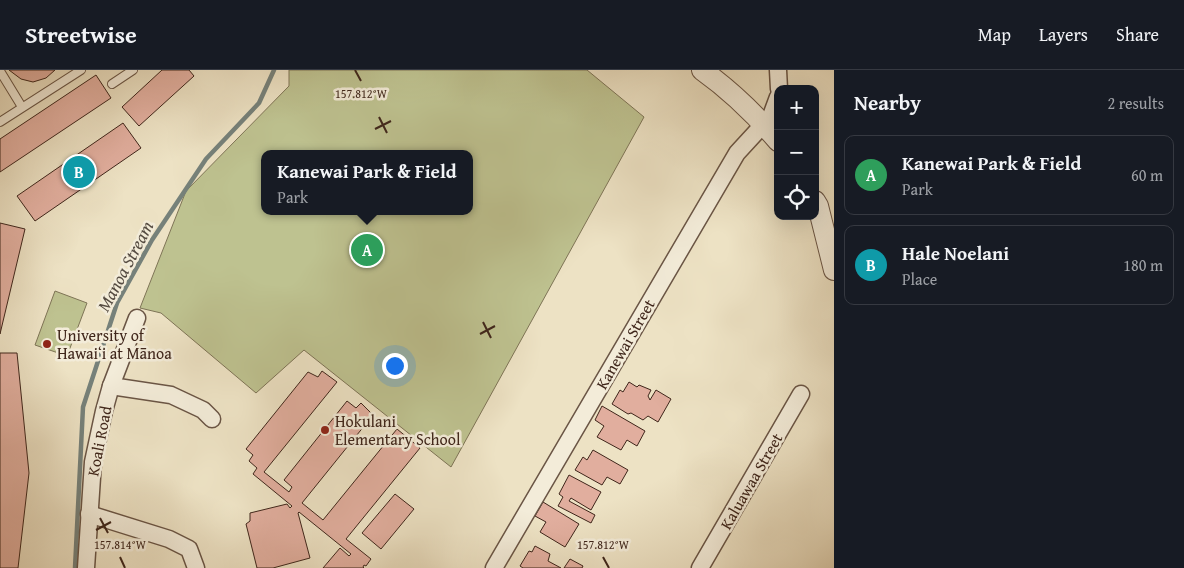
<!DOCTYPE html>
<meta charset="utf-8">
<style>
body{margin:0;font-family:"Gentium Book Plus",serif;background:#20242c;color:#f1f3f6}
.controls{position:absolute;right:15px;top:15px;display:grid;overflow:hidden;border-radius:10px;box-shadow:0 5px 20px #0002}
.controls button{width:45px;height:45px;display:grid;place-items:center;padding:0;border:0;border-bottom:1px solid #363941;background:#171b24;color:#f1f3f6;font:25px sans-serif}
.you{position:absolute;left:394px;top:295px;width:18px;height:18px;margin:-12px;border:4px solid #fff;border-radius:50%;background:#1a73e8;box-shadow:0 0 0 8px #1a73e833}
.badge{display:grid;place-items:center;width:32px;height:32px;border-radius:50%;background:#c59692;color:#fff;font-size:16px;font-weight:700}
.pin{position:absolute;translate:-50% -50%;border:2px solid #fff;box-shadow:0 1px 5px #0006}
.popup{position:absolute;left:261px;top:80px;width:212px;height:65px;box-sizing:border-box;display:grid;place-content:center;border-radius:10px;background:#171b24;filter:drop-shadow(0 1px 4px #0005);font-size:16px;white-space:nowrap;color:#9ea1a6}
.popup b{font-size:19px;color:#f1f3f6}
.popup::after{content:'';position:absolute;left:50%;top:100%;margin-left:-10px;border:10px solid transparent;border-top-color:#171b24}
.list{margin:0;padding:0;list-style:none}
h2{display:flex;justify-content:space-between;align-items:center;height:65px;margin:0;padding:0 20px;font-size:21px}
h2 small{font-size:16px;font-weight:400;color:#9ea1a6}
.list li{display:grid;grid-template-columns:32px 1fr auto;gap:15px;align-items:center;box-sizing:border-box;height:80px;margin:0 10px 10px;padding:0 10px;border:1px solid #363941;border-radius:10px}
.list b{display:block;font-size:19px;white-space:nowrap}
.list p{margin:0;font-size:16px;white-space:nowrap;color:#9ea1a6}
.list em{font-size:16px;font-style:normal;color:#9ea1a6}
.icon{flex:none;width:28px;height:28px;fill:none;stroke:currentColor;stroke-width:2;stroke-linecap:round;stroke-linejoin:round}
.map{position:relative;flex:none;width:834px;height:498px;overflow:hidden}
header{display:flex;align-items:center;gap:30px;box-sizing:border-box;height:70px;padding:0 25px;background:#171b24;border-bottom:1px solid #363941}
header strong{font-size:24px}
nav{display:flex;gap:28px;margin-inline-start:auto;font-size:18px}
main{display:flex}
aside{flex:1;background:#171b24}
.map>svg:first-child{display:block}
.green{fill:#bec290;stroke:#7e7456;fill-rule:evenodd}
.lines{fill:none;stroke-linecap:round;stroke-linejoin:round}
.stream{stroke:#76817a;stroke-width:4.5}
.building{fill:#e1ae9e;stroke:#3f261b}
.service-casing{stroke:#6a5545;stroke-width:10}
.minor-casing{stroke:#6a5545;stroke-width:19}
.tertiary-casing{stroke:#6a5545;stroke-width:22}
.service{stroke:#f3ecd9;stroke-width:8}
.minor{stroke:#f3ecd9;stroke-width:16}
.tertiary{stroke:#f3ecd9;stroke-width:20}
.ticks{fill:none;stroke:#3f261b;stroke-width:2}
.poi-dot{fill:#8f2418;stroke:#f3ecd9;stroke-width:2}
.labels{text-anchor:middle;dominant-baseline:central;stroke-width:5;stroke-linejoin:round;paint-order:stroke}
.poi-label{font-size:16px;fill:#3f261b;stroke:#f3ecd9;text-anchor:start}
.street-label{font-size:16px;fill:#3f261b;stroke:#f3ecd9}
.water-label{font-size:18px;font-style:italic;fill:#564c42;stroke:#f3ecd9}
.ticks-label{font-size:12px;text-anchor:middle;fill:#3f261b;stroke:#f3ecd9;stroke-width:5;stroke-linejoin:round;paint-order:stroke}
</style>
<header>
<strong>Streetwise</strong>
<nav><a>Map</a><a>Layers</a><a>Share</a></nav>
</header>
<main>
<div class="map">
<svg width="834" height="498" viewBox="0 0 834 498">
<rect width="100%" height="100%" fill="#ede2c4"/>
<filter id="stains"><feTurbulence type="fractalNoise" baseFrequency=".004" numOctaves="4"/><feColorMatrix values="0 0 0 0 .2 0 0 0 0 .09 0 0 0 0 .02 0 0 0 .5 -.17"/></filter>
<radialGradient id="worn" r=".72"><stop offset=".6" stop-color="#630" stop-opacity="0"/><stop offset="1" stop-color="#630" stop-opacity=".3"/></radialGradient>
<g class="green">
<path d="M289,0h298l57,47 -193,350 -147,-117 -48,43 -95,-80 -21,-5 46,-117 103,-105zM264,84h206v57h-206z"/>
<polygon points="55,221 87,233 67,286 35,275"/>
</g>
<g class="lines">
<polyline class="stream" points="75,498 83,337 117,233 152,170 206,89 259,33 274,0"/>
</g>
<g class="building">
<polygon points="9,0 55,0 46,8 33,12 21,9"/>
<polygon points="162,0 189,0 194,6 139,56 122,37"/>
<polygon points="96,5 111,28 0,102 0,69"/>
<polygon points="123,53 141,78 35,151 17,126"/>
<polygon points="0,153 25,159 0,264"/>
<polygon points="0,283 17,283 29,403 18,498 0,498"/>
<polygon points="322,301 337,312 264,402 289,422 292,417 284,410 347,331 356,338 361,333 373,345 302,433 323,450 397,359 420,378 346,469 371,489 366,496 364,495 363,497 364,498 323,498 340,478 349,486 351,484 299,442 298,443 310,488 273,498 257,498 246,454 250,451 250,443 287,434 290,438 292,436 253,404 257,398 249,391 253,385 246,379 308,302 318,307"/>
<polygon points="629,312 637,317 639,315 651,320 648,326 650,330 656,320 671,329 658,352 648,346 643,350 631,343 628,344 612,334 620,320 623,322"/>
<polygon points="602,336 645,361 637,376 627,370 621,380 597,367 604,356 595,350"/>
<polygon points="593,380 628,400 620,414 607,407 602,415 575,400 583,387 587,390"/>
<polygon points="569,405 601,422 591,440 571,428 569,431 595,445 591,453 558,436 563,427 559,424"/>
<polygon points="395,424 414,439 381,479 362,463"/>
<polygon points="543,432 579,454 565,477 540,462 546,452 535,446"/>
<polygon points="535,476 550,484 548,491 561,498 523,498 520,496 529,481 532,482"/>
<polygon points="570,489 583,496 582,498 564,498"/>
</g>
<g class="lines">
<g class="service-casing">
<g id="service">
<polyline points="0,1 22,37"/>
<polyline points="112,14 133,0"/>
<polyline points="0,52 81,0"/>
</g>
</g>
<g class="minor-casing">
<g id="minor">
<polyline points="778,0 779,19"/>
<polyline points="111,316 171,325 203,340 212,349"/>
<polyline points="89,444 169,469 189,479 196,498"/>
<polyline points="86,498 93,392 104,341 111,316 137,248"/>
<polyline points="494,498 737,83 771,46 778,27"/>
<polyline points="700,498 801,324"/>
</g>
</g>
<g class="tertiary-casing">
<g id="tertiary">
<path d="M702,0c28,20 53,44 76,71"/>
<polyline points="815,131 818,136 834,200"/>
</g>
</g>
<use href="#service" class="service"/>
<use href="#minor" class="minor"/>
<use href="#tertiary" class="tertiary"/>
</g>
<path class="ticks" d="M355,0l6,11M379,47l8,16M375,59l16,-8M483,252l8,16M480,264l15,-8M100,448l8,15M96,460l15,-8M120,487l5,11M603,487l6,11"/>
<g class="poi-dot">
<circle cx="47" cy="274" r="5"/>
<circle cx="325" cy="360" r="5"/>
</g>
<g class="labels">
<g class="poi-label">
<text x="57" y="265">University of<tspan x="57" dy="18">Hawaiʻi at Mānoa</tspan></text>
<text x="335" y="351">Hokulani<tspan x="335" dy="18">Elementary School</tspan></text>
</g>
<g class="street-label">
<text transform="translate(625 274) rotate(-60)">Kanewai Street</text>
<text transform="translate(99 371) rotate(-79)">Koali Road</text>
<text transform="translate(751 411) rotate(-60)">Kaluawaa Street</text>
</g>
<g class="water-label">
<text transform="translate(125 196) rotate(-62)">Manoa Stream</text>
</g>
</g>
<g class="ticks-label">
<text x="361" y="28">157.812°W</text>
<text x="120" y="479">157.814°W</text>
<text x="603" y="479">157.812°W</text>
</g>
<rect width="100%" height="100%" filter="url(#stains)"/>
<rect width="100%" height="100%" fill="url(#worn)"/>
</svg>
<div class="controls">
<button>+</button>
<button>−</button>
<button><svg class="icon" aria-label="locate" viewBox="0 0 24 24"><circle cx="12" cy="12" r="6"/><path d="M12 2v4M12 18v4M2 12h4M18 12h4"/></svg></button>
</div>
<div class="you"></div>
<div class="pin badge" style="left:367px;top:180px;background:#2e9e5b">A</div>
<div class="popup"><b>Kanewai Park &amp; Field</b>Park</div>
<div class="pin badge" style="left:79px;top:102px;background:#0f9aa8">B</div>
</div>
<aside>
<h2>Nearby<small>2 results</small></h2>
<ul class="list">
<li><span class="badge" style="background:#2e9e5b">A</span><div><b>Kanewai Park &amp; Field</b><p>Park</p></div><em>60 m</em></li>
<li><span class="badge" style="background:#0f9aa8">B</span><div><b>Hale Noelani</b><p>Place</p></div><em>180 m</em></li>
</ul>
</aside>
</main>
